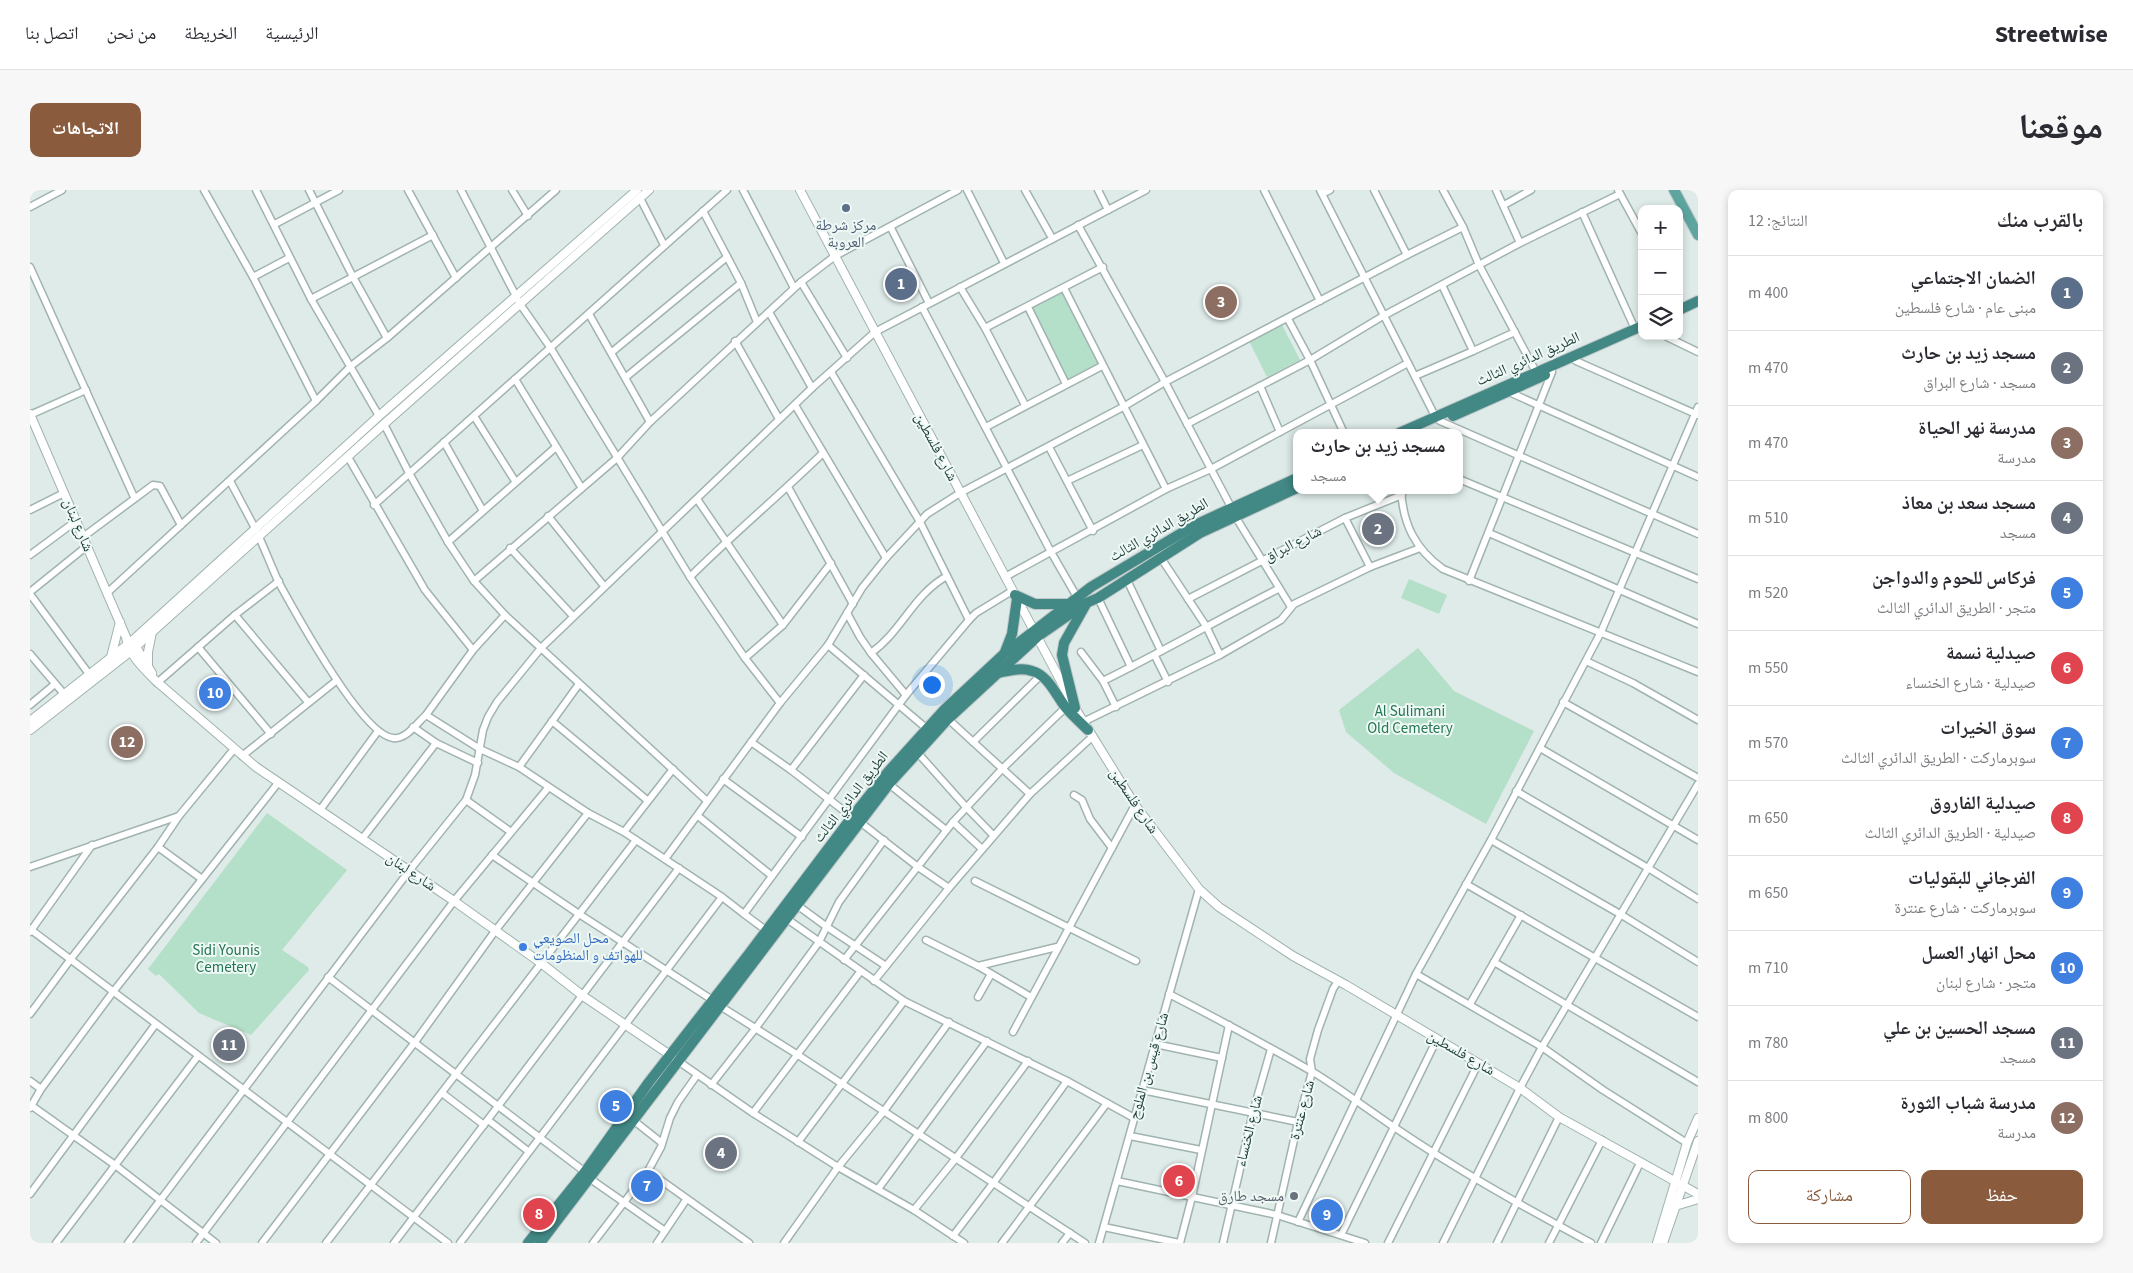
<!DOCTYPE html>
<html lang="ar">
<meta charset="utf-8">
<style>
body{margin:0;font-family:"Source Sans 3","Noto Naskh Arabic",sans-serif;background:#f7f7f7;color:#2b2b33;direction:rtl}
.controls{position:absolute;right:15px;top:15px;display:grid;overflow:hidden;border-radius:10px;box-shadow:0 2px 8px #0003}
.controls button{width:45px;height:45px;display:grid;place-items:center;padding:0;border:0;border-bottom:1px solid #e1e1e2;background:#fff;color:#2b2b33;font:25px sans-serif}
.you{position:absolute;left:901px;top:494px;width:18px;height:18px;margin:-12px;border:4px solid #fff;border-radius:50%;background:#1a73e8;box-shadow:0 0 0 8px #1a73e833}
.badge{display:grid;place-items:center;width:32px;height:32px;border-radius:50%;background:#8a5c3d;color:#fff;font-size:16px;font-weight:700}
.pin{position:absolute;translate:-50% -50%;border:2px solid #fff;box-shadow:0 1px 5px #0006}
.popup{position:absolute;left:1263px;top:239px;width:170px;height:65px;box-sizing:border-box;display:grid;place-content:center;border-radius:10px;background:#fff;filter:drop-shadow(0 1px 4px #0005);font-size:16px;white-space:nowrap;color:#7c7c81}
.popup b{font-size:19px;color:#2b2b33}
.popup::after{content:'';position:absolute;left:50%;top:100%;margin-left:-10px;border:10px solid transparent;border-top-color:#fff}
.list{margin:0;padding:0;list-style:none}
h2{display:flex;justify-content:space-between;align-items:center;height:65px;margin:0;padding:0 20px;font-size:21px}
h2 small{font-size:16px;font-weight:400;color:#7c7c81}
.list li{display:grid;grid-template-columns:32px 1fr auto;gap:15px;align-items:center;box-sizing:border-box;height:75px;padding:0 20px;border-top:1px solid #e1e1e2}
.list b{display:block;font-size:19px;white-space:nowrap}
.list p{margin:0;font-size:16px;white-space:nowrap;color:#7c7c81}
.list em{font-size:16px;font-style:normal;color:#7c7c81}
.actions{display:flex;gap:10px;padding:15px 20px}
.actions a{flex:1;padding:11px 0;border:1px solid #8a5c3d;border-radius:10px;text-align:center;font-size:18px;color:#8a5c3d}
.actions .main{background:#8a5c3d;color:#fff}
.icon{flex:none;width:28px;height:28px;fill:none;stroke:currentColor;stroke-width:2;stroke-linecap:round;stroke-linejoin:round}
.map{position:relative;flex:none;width:1668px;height:1053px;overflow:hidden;direction:ltr;border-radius:10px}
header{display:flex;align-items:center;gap:30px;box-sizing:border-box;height:70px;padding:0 25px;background:#fff;border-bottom:1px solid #e1e1e2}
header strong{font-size:24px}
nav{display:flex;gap:28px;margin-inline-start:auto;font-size:18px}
.intro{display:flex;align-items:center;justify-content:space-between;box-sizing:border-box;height:120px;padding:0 30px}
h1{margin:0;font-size:35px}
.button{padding:12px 22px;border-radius:10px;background:#8a5c3d;color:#fff;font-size:18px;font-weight:700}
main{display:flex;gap:30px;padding:0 30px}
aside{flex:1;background:#fff;border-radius:10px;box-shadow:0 2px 8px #0003}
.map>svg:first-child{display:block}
.green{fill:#b4dfc8}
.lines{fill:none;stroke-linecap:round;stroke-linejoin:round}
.minor-casing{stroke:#a1b3b0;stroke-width:9}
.tertiary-casing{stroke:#a1b3b0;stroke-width:10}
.primary-casing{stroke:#c0c8c8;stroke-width:12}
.trunk-casing{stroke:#c0c8c8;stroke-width:12}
.minor{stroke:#fff;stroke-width:6}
.tertiary{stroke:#fff;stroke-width:8}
.primary{stroke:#5ea5a0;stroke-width:10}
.trunk{stroke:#428885;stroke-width:10}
.service-dot{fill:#5c6f8a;stroke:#eef8f5;stroke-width:2}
.shop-dot{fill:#3f7fe0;stroke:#eef8f5;stroke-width:2}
.worship-dot{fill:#6b7280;stroke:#eef8f5;stroke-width:2}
.labels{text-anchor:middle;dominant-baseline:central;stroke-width:4;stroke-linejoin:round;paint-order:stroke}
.service-label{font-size:15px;fill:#4e5e75;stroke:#eef8f5}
.street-label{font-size:15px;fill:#1e3c3a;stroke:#eef8f5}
.park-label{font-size:15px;fill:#257654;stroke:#eef8f5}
.shop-label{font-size:15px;fill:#366cbe;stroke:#eef8f5;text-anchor:start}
.worship-label{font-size:15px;fill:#5b616d;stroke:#eef8f5;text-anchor:end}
</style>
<header>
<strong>Streetwise</strong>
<nav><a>الرئيسية</a><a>الخريطة</a><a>من نحن</a><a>اتصل بنا</a></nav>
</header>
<div class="intro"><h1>موقعنا</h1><a class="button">الاتجاهات</a></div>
<main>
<aside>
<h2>بالقرب منك<small>النتائج: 12</small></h2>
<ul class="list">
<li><span class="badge" style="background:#5c6f8a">1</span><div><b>الضمان الاجتماعي</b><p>مبنى عام · شارع فلسطين</p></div><em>400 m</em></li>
<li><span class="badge" style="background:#6b7280">2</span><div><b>مسجد زيد بن حارث</b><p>مسجد · شارع البراق</p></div><em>470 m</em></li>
<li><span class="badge" style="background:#8d6e63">3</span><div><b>مدرسة نهر الحياة</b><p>مدرسة</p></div><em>470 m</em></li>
<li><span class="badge" style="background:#6b7280">4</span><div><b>مسجد سعد بن معاذ</b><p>مسجد</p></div><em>510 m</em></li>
<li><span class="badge" style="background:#3f7fe0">5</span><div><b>فركاس للحوم والدواجن</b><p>متجر · الطريق الدائري الثالث</p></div><em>520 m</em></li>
<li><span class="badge" style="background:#e0444e">6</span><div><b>صيدلية نسمة</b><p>صيدلية · شارع الخنساء</p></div><em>550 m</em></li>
<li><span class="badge" style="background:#3f7fe0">7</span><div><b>سوق الخيرات</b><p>سوبرماركت · الطريق الدائري الثالث</p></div><em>570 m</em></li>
<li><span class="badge" style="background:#e0444e">8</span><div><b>صيدلية الفاروق</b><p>صيدلية · الطريق الدائري الثالث</p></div><em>650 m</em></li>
<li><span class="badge" style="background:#3f7fe0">9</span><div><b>الفرجاني للبقوليات</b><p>سوبرماركت · شارع عنترة</p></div><em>650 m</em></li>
<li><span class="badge" style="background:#3f7fe0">10</span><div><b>محل انهار العسل</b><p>متجر · شارع لبنان</p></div><em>710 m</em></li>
<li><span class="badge" style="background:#6b7280">11</span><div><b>مسجد الحسين بن علي</b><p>مسجد</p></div><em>780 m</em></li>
<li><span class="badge" style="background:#8d6e63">12</span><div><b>مدرسة شباب الثورة</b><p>مدرسة</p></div><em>800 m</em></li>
</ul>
<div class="actions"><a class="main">حفظ</a><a>مشاركة</a></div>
</aside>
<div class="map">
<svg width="1668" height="1053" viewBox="0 0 1668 1053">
<rect width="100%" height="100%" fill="#deebe8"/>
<g class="green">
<polygon points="1034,98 1072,176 1036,194 998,117"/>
<polygon points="1252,135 1270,170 1237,187 1219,151"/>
<polygon points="1379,389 1417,405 1409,424 1371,408"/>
<polygon points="1388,458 1424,501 1504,541 1456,634 1364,583 1316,542 1309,520"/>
<polygon points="237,623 317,680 252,760 278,777 279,780 221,845 169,823 129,784 126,786 118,779"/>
</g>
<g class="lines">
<g class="minor-casing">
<g id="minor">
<polyline points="174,0 223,87 286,211"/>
<polyline points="226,0 281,109 349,226"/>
<polyline points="279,0 323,87 357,148"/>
<polyline points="378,0 426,88"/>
<polyline points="431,0 490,114 520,157 660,387 715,468 750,513"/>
<polyline points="482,0 498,26"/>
<polyline points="713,0 764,98"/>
<polyline points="937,0 974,73"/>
<polyline points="995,0 1022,48"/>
<polyline points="1068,0 1078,20"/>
<polyline points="1234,0 1290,111"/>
<polyline points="1290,0 1405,226"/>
<polyline points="1344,0 1377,65"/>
<polyline points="1413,0 1433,37 1449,75 1506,182"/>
<polyline points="1466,0 1490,53"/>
<polyline points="1588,0 1612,44"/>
<polyline points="1292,4 1300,0"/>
<polyline points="610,8 634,55"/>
<polyline points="1474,15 1501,0"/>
<polyline points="0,17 32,0"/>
<polyline points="673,21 711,93 727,132"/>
<polyline points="1552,22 1605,139"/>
<polyline points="245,34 309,0"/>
<polyline points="1048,35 1135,192 1201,317"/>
<polyline points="861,38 899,113"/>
<polyline points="0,77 104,307"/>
<polyline points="223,87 259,68"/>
<polyline points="771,92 817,168"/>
<polyline points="930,97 955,138 995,215"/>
<polyline points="1034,98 1136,299"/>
<polyline points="281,109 403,45"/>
<polyline points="892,117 1021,362 1047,407"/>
<polyline points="998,117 1036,194"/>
<polyline points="739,122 782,198"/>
<polyline points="559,124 620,232"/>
<polyline points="1258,129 1280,170 1314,243"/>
<polyline points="955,138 1073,77"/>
<polyline points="1635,146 1668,162"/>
<polyline points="705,151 749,229"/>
<polyline points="1443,161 1485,142"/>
<polyline points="582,162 697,67"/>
<polyline points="1546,171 1668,225"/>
<polyline points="801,182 890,332 939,430"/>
<polyline points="1385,186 1443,161 1412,95"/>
<polyline points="596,187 711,93"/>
<polyline points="485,189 551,297"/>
<polyline points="1230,196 1250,242"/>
<polyline points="1479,202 1668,287"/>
<polyline points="765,215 856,368"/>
<polyline points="0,225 56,200"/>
<polyline points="444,226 485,291"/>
<polyline points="1410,231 1668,344"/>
<polyline points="354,234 379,283 418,352 444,391 475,425 676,610"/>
<polyline points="1157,234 1280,170 1353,126 1490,53 1590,4"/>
<polyline points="956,237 1072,176"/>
<polyline points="414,252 453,321"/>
<polyline points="1019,257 1063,341"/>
<polyline points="318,267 395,400 443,460"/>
<polyline points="1429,289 1668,389"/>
<polyline points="200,291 226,340"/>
<polyline points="1037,291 1113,255"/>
<polyline points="758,297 823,414"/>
<path d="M1371,300c2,34 14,59 42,79l255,103"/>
<polyline points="667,309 753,435"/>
<polyline points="344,315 697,0"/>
<polyline points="0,320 34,303"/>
<polyline points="518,326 574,396"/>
<polyline points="1205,326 1261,417"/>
<polyline points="1315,328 1340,377"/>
<polyline points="1459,343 1668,434"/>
<polyline points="53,347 123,295 130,296 151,335"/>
<path d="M229,347c7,15 13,31 20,46 16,29 83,152 114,155 13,2 24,-15 33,-23"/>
<polyline points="418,352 526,257"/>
<polyline points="480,358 543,426"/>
<polyline points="0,365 46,331"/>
<polyline points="1131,368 1176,436 1190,465"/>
<path d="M660,387c43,-43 90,-82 133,-124"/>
<polyline points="975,387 1136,299 1181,279 1378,173"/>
<polyline points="1097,390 1131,461"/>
<polyline points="444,391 587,268 620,232 771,92 805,66 928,0"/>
<polyline points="1439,391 1522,182"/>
<polyline points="0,402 57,356"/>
<polyline points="77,403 286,211 321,176 357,148 526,0"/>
<polyline points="0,404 59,484"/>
<polyline points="1068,408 1101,477"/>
<polyline points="1158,409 1315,328 1372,305"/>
<polyline points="817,423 830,447 841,463"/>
<polyline points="205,425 278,512"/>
<polyline points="475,425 443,460 396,525 450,559 489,577 558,623 594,642 692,707 714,724 876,505 939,430 946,423 982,401"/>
<polyline points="798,455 896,538"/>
<polyline points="168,457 241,544"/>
<polyline points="1051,462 1073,491"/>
<polyline points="0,464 34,504"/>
<polyline points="1125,466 1138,492"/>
<polyline points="715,468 753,435 801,373"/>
<polyline points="1556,471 1603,493 1668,530"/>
<polyline points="127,493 205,425 249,391"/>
<path d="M876,505l-35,-42c31,-22 42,-58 76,-77"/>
<polyline points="1533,512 1668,588"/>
<polyline points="0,515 25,494"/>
<path d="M1086,517l-13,-26c59,-29 116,-62 175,-92"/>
<polyline points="918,529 1000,604"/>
<polyline points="522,531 617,610"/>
<polyline points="1053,532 1190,465 1251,430 1264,414 1340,377 1390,358"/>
<polyline points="383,537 406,553"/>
<polyline points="721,552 761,580"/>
<polyline points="943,552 1011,485"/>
<polyline points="1510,558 1668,650"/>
<polyline points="887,562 936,617 963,645"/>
<polyline points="212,566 306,491"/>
<polyline points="489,577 549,494"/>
<polyline points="693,589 772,647"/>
<polyline points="859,594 916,640"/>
<polyline points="1486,601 1618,678 1668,709"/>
<polyline points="1044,605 1052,610 1060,629 1082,658"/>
<polyline points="436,610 481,642"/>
<polyline points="290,620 348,541"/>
<polyline points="668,626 742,686"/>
<polyline points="822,627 761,580 834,485"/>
<polyline points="830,632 888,677 919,698"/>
<polyline points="923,632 952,659"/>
<polyline points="594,642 643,579"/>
<polyline points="332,649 406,553 448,573"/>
<polyline points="1461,650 1590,724 1668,772"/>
<polyline points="128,657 172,689"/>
<polyline points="462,665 549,724 684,811"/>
<polyline points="635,669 750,513 798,455 832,398 856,368 897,324 930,303 1093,217 1135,192 1377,65 1433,37"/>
<polyline points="0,677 149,626"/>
<polyline points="945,691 1106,771"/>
<polyline points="1436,694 1668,827"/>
<polyline points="767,715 797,737 856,776"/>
<polyline points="714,724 737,741"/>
<polyline points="757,729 874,811 1037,891 1104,928"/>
<polyline points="0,739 418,1053"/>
<polyline points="0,742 62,655"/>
<polyline points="896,750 948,776 1001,807"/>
<polyline points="814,770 923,632 972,579 1036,517"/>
<polyline points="1464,772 1668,892"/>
<polyline points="948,776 1027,757"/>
<polyline points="1386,784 1512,857 1573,900 1657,953"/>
<polyline points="298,787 555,982"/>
<polyline points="844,791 919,698 1000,604 1062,547"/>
<path d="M1139,804c49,25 97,51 144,78 28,17 54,37 81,55 63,43 130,80 197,116"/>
<polyline points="948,807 961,784"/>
<polyline points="1440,814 1491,725"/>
<polyline points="690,816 768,865 1055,1053"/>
<polyline points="0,824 40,770 128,657 149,626 204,559"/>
<polyline points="983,842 1105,615"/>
<polyline points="1125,854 1192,868"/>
<polyline points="648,871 723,923 808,977 884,1020 934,1053"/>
<polyline points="0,891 11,899"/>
<polyline points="681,895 725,839 789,752 809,712 854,650"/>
<polyline points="1112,900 1268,932"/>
<polyline points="412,903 454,935"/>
<polyline points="2,916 85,975 186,1053"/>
<polyline points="0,918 11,899 83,802 248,593"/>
<polyline points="723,923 830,782"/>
<polyline points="458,930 498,961"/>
<polyline points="603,930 632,953"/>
<polyline points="1100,946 1171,960"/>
<polyline points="768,952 874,811"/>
<polyline points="618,981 719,1053"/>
<polyline points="559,988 635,1041"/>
<polyline points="1087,991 1247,1025 1335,1053"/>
<polyline points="848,999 957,851"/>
<polyline points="0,1004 125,835"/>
<polyline points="884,1020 926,968 998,871"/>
<polyline points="1268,1032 1386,784 1461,650 1571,442 1668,217"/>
<polyline points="1074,1037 1149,1053"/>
<polyline points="1311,1045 1407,849"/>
<polyline points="923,1046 964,992 1037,891"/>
<polyline points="26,1053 168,866"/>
<polyline points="98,1053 379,681 436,610 445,585 453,540 458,527 467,512 511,458 782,198 845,142 1116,0"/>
<polyline points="166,1053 424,711 518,598"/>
<polyline points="232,1053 385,852 465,741 558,623"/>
<polyline points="296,1053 606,650"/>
<polyline points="364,1053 649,678"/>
<polyline points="430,1053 692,707"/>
<polyline points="563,1053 618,981 631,957 640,928 648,912 667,885"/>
<polyline points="627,1053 656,1010"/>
<polyline points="754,1053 808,977 854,921 919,832"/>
<polyline points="972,1053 1077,913"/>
<polyline points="1032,1053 1040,1043"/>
<polyline points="1069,1053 1169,699"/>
<polyline points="1150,1053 1162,1007 1199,835"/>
<polyline points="1193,1053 1223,922 1241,859"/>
<polyline points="1241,1053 1268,932 1282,882 1280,869 1288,840 1303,799 1308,791"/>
<polyline points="1358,1053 1448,874"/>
<polyline points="1413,1053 1490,898 1512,857 1668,594"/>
<polyline points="1467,1053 1529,927"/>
<polyline points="1519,1053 1572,950"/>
<polyline points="1571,1053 1610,973"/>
</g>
</g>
<g class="tertiary-casing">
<g id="tertiary">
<polyline points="770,0 1045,518 1105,615 1169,699 1189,717 1263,766 1316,795 1490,898 1529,927 1668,1004"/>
<path d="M0,224l96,223c2,17 18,32 30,44l100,86 198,134 87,62 42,33 90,61"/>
<polyline points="103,452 122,483"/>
<polyline points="81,467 90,432"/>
<polyline points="118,476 118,462 122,442"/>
<polyline points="0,531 102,451 349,226 607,0"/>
<polyline points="0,540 101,461 354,234 619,0"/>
<polyline points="1645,1016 1668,1009"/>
<polyline points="1627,1053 1657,953 1668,928"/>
<polyline points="1633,1053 1668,951"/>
</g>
</g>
<g class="primary-casing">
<polyline id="primary" points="1644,0 1668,45"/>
</g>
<g class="trunk-casing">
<g id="trunk">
<polyline points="1649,120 1668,111"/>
<polyline points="1423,226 1515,185"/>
<polyline points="1369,243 1612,136"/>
<polyline points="985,405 1005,414 1038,414"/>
<polyline points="975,462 982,444 987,409"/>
<path d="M967,483c11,-2 24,-6 35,-2 16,4 24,24 34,37 7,8 15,15 22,22"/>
<polyline points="1045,518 1032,465 1034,453 1056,414"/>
<polyline points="498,1053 555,982 619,892 718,765 822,627 857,583 913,521 974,464 1061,397 1165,335 1267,288"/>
<polyline points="510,1053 859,594 918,529 1007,447 1056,413 1068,408 1170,343 1267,298"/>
</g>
</g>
<use href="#minor" class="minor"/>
<use href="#tertiary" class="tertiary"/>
<use href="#primary" class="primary"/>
<use href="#trunk" class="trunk"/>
</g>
<circle class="service-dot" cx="816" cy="18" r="5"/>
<circle class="shop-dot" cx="493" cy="757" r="5"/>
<circle class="worship-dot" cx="1264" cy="1006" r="5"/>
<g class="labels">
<g class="service-label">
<text x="816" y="35">مركز شرطة<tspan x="816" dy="17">العروبة</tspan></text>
</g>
<g class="street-label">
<text transform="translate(1498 169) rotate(-24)">الطريق الدائري الثالث</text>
<text transform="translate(906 257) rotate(62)">شارع فلسطين</text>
<text transform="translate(48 335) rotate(67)">شارع لبنان</text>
<text transform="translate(1129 340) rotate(-30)">الطريق الدائري الثالث</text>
<text transform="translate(1263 354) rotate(-27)">شارع البراق</text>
<text transform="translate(821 607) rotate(-52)">الطريق الدائري الثالث</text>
<text transform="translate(1104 611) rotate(56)">شارع فلسطين</text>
<text transform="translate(381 682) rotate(34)">شارع لبنان</text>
<text transform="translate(1431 863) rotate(30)">شارع فلسطين</text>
<text transform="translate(1119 876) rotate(-74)">شارع قيس بن الملوح</text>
<text transform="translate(1272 920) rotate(-75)">شارع عنترة</text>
<text transform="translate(1219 941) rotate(-76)">شارع الخنساء</text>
</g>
<g class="park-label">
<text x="1380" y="521">Al Sulimani<tspan x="1380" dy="17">Old Cemetery</tspan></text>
<text x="196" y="760">Sidi Younis<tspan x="196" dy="17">Cemetery</tspan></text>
</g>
<g class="shop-label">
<text x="503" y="748">محل الصويعي<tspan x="503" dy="17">للهواتف و المنظومات</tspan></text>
</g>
<g class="worship-label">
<text x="1254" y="1006">مسجد طارق</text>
</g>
</g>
</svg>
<div class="controls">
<button>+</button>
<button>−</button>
<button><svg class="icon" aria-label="layers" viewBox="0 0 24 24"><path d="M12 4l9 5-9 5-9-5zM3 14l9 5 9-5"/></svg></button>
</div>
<div class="you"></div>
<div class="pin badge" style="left:871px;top:94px;background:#5c6f8a">1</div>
<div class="pin badge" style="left:1348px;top:339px;background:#6b7280">2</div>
<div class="popup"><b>مسجد زيد بن حارث</b>مسجد</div>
<div class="pin badge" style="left:1191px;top:112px;background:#8d6e63">3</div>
<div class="pin badge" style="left:691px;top:963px;background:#6b7280">4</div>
<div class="pin badge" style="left:586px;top:916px;background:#3f7fe0">5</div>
<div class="pin badge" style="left:1149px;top:991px;background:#e0444e">6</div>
<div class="pin badge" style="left:617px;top:996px;background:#3f7fe0">7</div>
<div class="pin badge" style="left:509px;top:1024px;background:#e0444e">8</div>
<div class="pin badge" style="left:1297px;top:1025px;background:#3f7fe0">9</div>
<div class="pin badge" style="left:185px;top:503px;background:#3f7fe0">10</div>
<div class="pin badge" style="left:199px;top:855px;background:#6b7280">11</div>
<div class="pin badge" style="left:97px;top:552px;background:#8d6e63">12</div>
</div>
</main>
